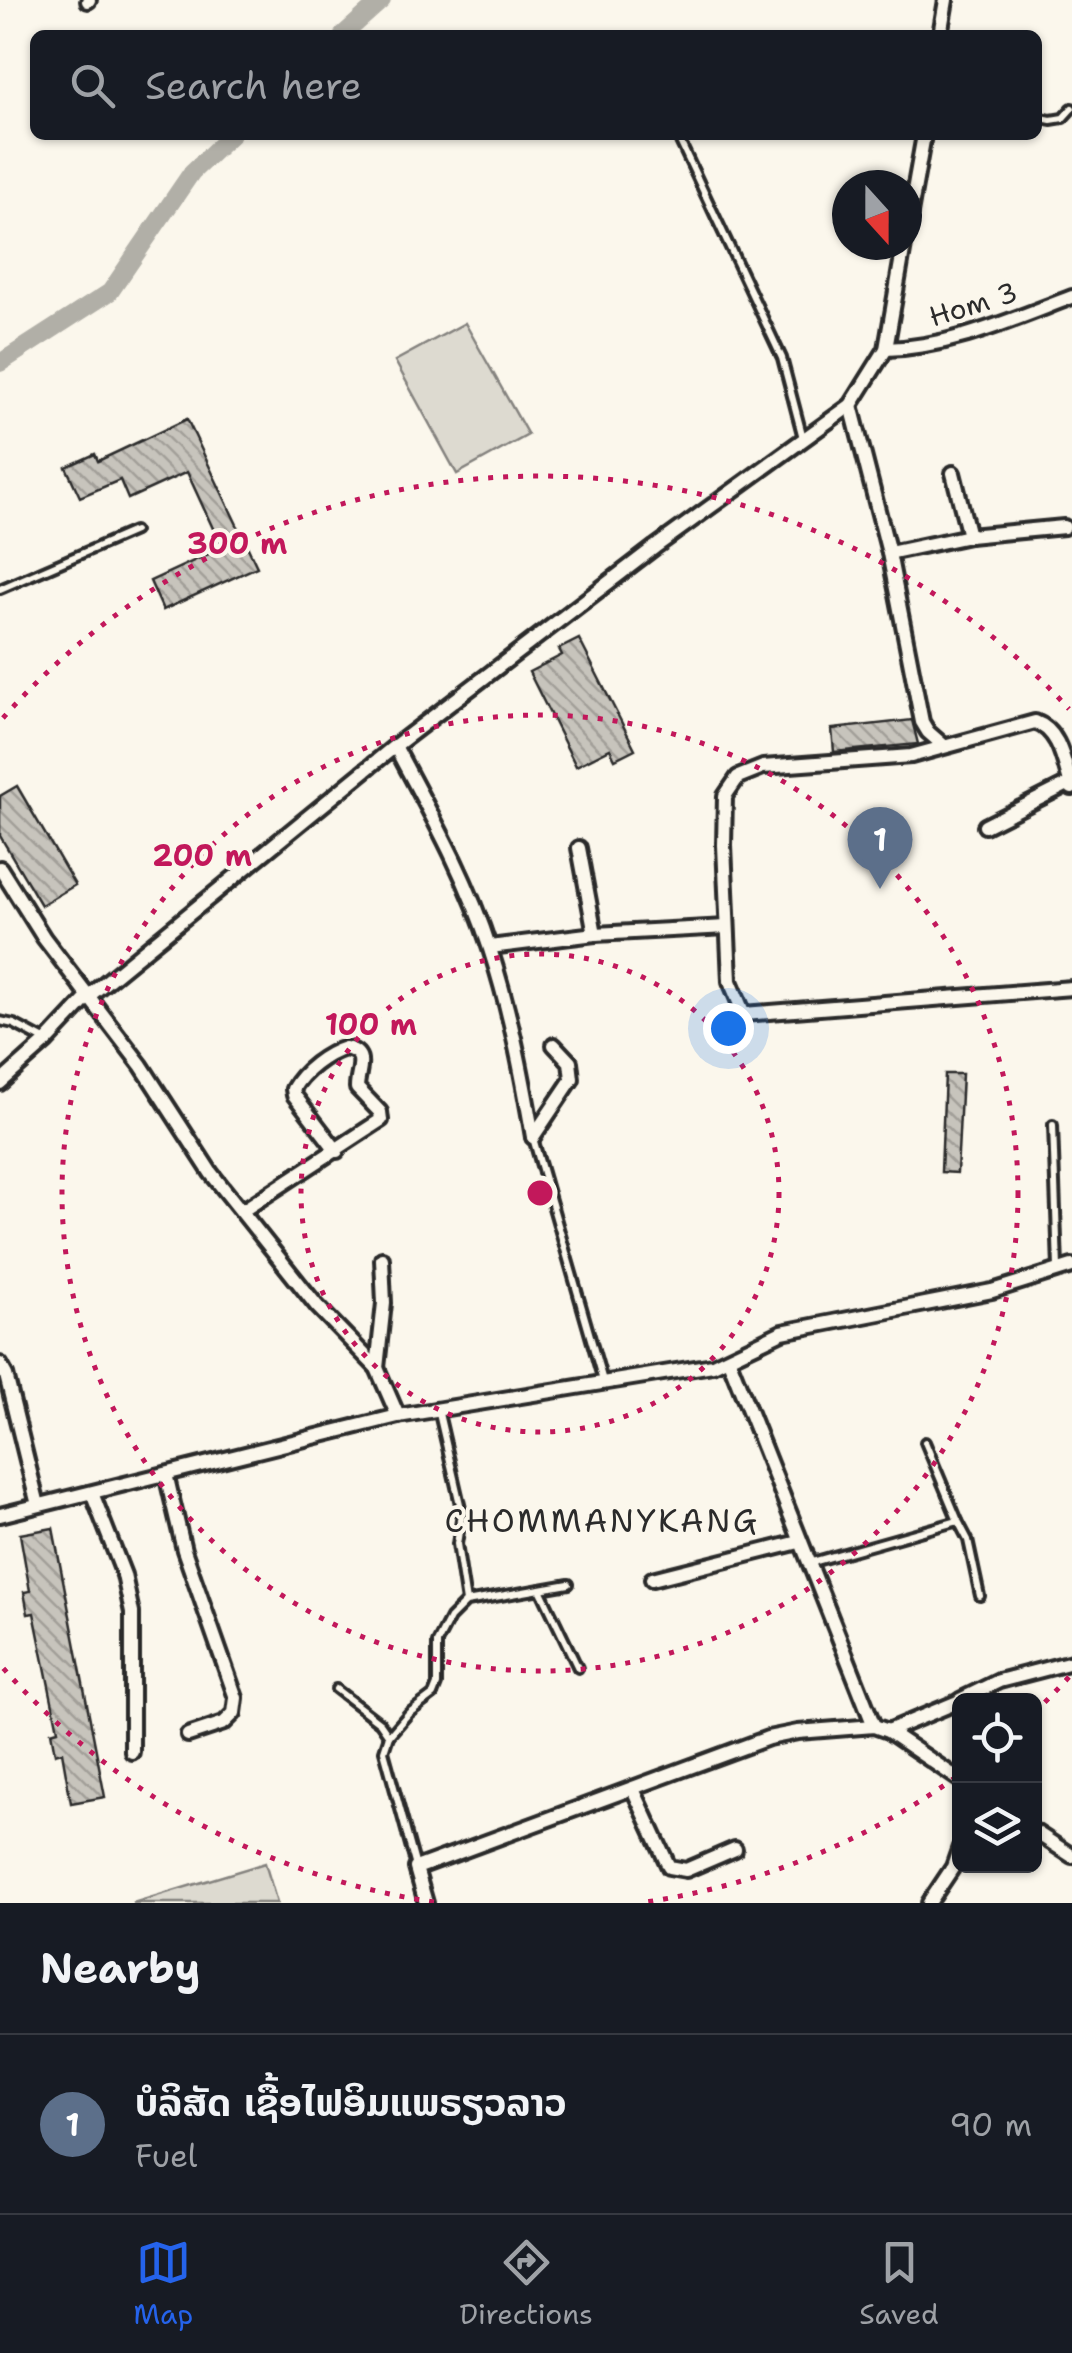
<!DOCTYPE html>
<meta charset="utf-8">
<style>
body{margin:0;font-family:"Shantell Sans","Noto Sans Lao",sans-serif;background:#242831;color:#f1f3f6}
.controls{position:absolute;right:30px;bottom:30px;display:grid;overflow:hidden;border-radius:15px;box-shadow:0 2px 8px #0004}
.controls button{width:90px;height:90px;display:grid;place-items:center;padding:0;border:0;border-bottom:2px solid #363941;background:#171b24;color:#f1f3f6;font:50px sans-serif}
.compass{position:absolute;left:832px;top:170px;width:90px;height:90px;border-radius:50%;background:#171b24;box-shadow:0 2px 8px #0004;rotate:159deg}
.you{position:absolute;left:728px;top:1028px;width:35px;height:35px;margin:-25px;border:8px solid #fff;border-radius:50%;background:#1a73e8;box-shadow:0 0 0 15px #1a73e833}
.badge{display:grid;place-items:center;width:65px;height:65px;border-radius:50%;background:#2563eb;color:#fff;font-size:32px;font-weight:700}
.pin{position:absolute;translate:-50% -82px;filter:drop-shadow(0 2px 5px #0008)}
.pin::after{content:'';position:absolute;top:52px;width:35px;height:30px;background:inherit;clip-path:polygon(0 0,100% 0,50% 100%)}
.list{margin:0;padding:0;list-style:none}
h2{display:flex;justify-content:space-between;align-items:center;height:130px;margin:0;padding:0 40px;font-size:42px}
h2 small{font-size:32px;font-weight:400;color:#9ea1a6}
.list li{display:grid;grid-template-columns:65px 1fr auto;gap:30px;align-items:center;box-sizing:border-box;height:180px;padding:0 40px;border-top:2px solid #363941}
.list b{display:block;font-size:38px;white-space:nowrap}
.list p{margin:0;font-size:32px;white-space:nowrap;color:#9ea1a6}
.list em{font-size:32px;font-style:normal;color:#9ea1a6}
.icon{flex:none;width:55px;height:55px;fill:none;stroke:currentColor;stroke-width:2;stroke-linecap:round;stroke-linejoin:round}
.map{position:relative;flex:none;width:1072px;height:1903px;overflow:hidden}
.search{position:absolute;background:#171b24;box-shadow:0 2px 8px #0004;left:30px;right:30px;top:30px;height:110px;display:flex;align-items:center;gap:25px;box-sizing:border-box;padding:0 35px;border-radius:15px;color:#9ea1a6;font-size:38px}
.sheet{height:310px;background:#171b24}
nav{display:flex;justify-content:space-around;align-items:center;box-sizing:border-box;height:140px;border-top:2px solid #363941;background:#171b24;font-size:28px;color:#9ea1a6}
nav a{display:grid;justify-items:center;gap:5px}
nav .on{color:#2563eb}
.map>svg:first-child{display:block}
.pitch{fill:#dddad0;stroke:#84827e;stroke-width:2.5}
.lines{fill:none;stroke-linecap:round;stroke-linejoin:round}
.canal{stroke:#b1afa7;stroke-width:18}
.building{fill:url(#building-back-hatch);stroke:#2b2b2b;stroke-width:2.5}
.lane-casing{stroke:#2b2b2b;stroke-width:14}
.street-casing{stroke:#2b2b2b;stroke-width:20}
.lane{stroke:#fbf7ec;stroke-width:6}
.street{stroke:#fbf7ec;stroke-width:12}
.ring{fill:none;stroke:#c2185b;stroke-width:5;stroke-dasharray:5 10}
.labels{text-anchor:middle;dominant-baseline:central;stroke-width:8;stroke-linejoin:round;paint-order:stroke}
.street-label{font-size:28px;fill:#2b2b2b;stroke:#fbf7ec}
.quarter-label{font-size:32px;letter-spacing:2.5px;fill:#2b2b2b;stroke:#fbf7ec}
.centre{fill:#c2185b;stroke:#fbf7ec;stroke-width:5}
.ring-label{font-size:30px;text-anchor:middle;font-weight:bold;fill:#c2185b;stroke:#fbf7ec;stroke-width:8;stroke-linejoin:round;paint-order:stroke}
</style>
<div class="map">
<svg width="1072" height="1903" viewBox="0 0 1072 1903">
<defs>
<pattern id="building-back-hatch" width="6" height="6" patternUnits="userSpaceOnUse" patternTransform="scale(2.5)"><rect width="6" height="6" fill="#c7c4bc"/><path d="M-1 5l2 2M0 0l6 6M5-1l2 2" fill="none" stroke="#a29f99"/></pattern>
</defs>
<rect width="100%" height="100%" fill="#fbf7ec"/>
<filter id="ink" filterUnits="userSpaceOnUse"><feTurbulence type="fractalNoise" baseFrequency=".01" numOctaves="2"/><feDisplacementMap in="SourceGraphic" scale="20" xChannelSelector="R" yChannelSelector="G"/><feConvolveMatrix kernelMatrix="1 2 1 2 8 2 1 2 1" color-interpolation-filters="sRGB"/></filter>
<g filter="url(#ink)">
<g class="pitch">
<polygon points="465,323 528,435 457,474 395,361"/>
<polygon points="265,1863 277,1903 133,1903"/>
</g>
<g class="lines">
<g class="canal">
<polyline points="343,35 382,0"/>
<polyline points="0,363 110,292 192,172 231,135"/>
</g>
</g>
<g class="building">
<polygon points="187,419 257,567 163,610 150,581 222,548 187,472 128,499 120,480 80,497 66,467 95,454 98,461"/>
<polygon points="579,639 635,749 615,759 610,749 576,766 529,672 562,655 559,649"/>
<polygon points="912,720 918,744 834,752 832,729"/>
<polygon points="17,786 75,885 41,905 0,836 0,796"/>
<polygon points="945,1074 962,1074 957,1173 941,1172"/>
<polygon points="53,1528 105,1797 71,1803 62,1752 55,1754 51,1732 58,1730 34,1613 28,1614 24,1592 30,1591 20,1534"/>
</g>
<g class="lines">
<g class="lane-casing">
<g id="lane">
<polyline points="1037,117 1051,120 1063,118 1072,108"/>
<polyline points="677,135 782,358 803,438"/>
<polyline points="0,589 134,531"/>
<polyline points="0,1021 14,1024 46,1041"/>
<polyline points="1053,1125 1058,1268"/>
<polyline points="533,1138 603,1381"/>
<polyline points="438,1409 462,1513 457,1544 466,1602"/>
<polyline points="925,1442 958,1521"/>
<polyline points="809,1563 958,1521 968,1540 980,1596"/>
<polyline points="540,1589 578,1668"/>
<polyline points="336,1689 380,1723 389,1736"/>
<polyline points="416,1867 384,1751 389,1736 409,1713 433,1695 437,1685 437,1643 450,1618 466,1602 569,1584"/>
</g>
</g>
<g class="street-casing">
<g id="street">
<polyline points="88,1 89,0"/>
<polyline points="940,35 946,0"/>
<polyline points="907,230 924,135"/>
<path d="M886,349c66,-2 125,-29 186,-52"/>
<polyline points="851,405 889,553 922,722 928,732 944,746"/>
<polyline points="953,473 969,536"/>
<polyline points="889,553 969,536 1064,527"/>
<path d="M395,746c35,66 72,131 95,203 20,61 32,124 43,188"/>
<path d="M1072,788c-8,-24 -11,-57 -37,-66l-124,34 -148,11 -25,10 -13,19 -1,49 6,136 14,33 328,-26"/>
<polyline points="985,826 1070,783"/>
<polyline points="579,848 595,934"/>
<polyline points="0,868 44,938 141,1065 211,1173 317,1306 377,1368 398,1416"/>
<polyline points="490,947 595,934 727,927"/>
<polyline points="0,1083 47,1041 90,995 395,746 655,547 851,405 886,349 904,245"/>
<polyline points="533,1137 572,1079 570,1062 554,1045"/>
<path d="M242,1211l139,-91 -1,-8 -23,-24c0,-17 13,-35 -12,-40 -19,6 -42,23 -52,41l1,6 43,56"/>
<polyline points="729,1360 874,1726"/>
<polyline points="0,1364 6,1375 38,1505"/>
<polyline points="377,1368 384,1303 382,1259"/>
<polyline points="166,1474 184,1550 236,1698 234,1713 224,1723 188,1735"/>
<polyline points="92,1493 124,1575 132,1613 132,1752"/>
<polyline points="0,1515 398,1416 713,1365 782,1332 992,1291 1072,1266"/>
<polyline points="652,1579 799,1542"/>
<polyline points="960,1700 999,1681 1072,1662"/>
<polyline points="888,1731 960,1701"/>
<polyline points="633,1789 669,1867 686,1870 735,1849"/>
<polyline points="1034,1831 1072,1856"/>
<polyline points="426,1903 416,1868 768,1738 798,1732 874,1726 888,1731 960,1780"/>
<polyline points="929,1903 953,1867 960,1847"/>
</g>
</g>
<use href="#lane" class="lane"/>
<use href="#street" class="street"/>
</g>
</g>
<g class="ring">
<circle cx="540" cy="1193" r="239"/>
<circle cx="540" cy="1193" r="478"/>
<path d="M1069 1677A717 717 0 0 1 1038 1709M956 1777A717 717 0 0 1 646 1902M434 1902A717 717 0 0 1 3 1668M3 718A717 717 0 0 1 1069 709"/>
</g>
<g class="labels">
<g class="street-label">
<text transform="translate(973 304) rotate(-17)">Hom 3</text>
</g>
<g class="quarter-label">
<text x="602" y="1520">CHOMMANYKANG</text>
</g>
</g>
<circle cx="540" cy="1193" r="15" class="centre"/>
<g class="ring-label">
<text x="237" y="554">300 m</text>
<text x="202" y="866">200 m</text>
<text x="371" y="1035">100 m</text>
</g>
</svg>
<div class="controls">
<button><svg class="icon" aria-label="locate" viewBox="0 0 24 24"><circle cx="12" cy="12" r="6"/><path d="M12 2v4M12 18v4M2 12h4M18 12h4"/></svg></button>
<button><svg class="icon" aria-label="layers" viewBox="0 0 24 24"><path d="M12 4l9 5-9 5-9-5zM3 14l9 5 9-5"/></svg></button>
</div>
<svg class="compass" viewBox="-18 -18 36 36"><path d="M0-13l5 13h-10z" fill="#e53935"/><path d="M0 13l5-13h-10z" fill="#9ea1a6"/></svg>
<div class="you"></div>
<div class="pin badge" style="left:880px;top:889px;background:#5c6f8a">1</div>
<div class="search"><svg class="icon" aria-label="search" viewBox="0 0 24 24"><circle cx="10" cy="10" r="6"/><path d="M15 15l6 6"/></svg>Search here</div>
</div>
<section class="sheet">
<h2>Nearby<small></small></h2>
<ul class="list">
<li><span class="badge" style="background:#5c6f8a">1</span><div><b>ບໍລິສັດ ເຊື້ອໄຟອິມແພຣຽວລາວ</b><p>Fuel</p></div><em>90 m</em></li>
</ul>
</section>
<nav>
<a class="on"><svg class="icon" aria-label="map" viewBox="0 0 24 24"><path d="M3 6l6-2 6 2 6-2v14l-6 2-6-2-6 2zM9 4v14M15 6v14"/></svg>Map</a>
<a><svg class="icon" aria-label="directions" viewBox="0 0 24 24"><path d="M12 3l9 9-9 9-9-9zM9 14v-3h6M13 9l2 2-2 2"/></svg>Directions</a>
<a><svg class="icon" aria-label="saved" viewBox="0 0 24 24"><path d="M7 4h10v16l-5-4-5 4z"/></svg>Saved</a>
</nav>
